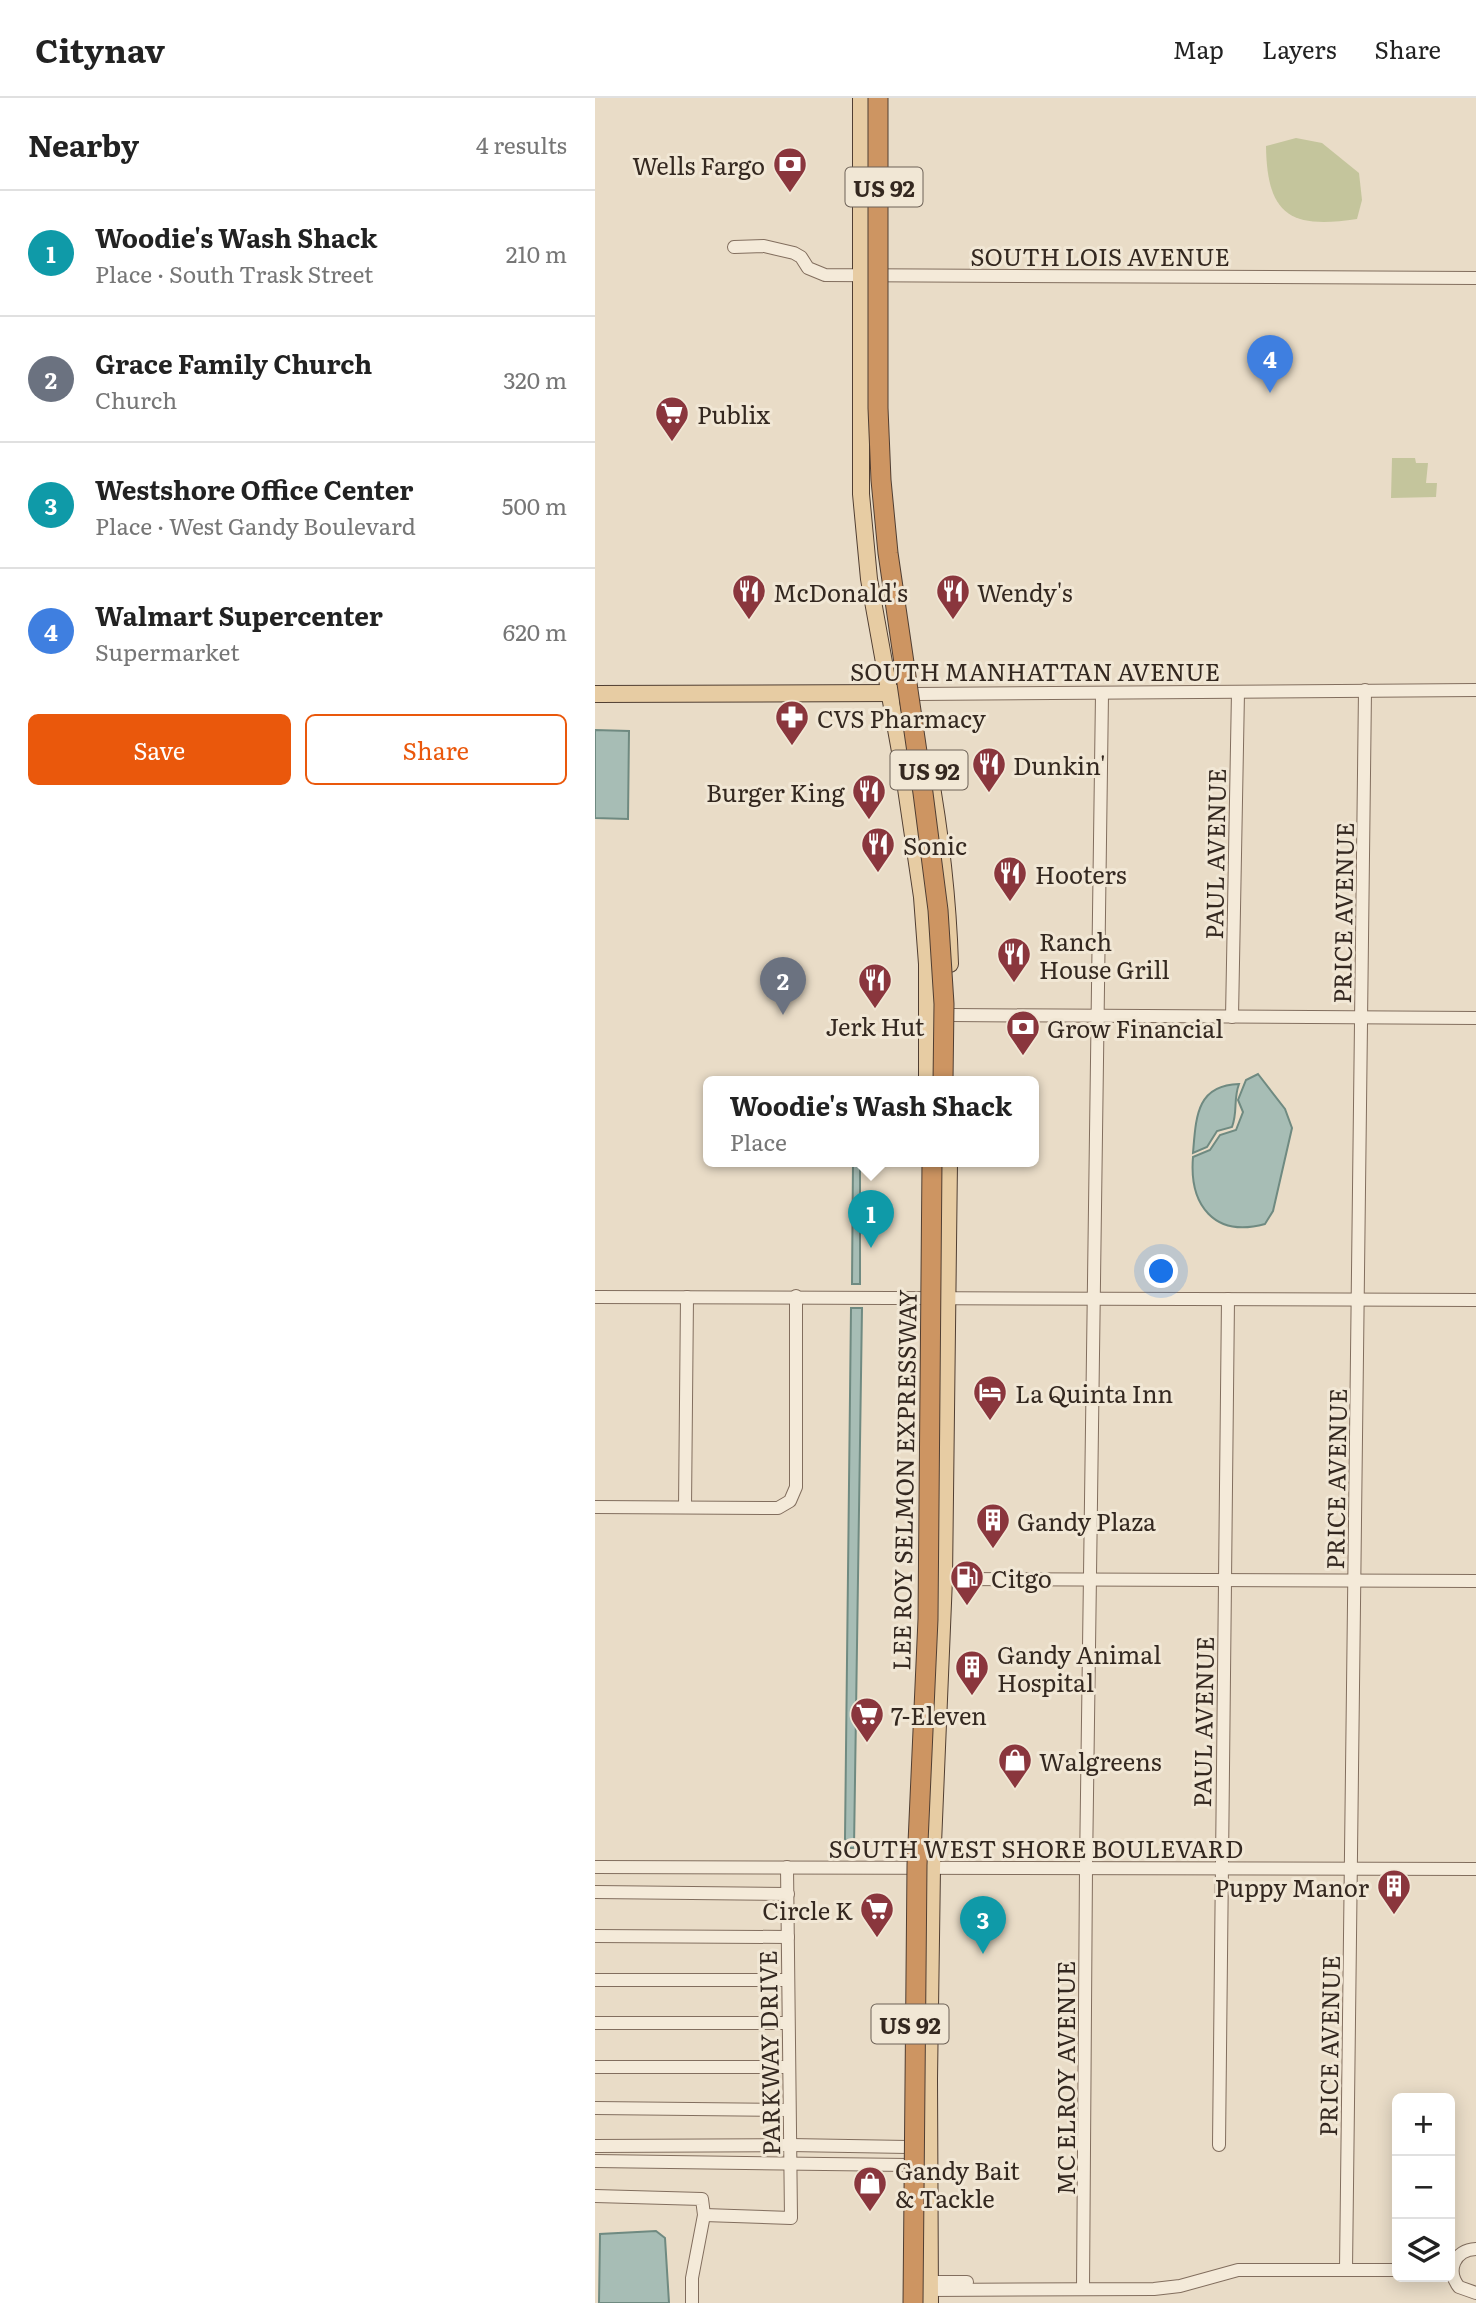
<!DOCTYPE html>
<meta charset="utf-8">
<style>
body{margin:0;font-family:Literata,serif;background:#f2f2f2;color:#222}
.controls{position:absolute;right:21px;bottom:21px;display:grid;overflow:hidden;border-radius:10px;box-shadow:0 4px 18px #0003}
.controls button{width:63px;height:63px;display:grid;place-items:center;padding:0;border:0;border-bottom:2px solid #e0e0e0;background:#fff;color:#222;font:35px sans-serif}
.you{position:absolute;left:567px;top:1174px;width:24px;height:24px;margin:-18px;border:5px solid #fff;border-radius:50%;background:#1a73e8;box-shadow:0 0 0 10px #1a73e833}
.badge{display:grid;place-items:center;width:46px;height:46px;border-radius:50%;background:#ea580c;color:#fff;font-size:23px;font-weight:700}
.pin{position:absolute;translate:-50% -58px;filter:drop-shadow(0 2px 4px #0008)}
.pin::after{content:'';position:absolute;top:37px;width:24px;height:21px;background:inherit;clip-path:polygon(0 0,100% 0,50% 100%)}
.popup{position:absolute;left:108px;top:978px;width:336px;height:91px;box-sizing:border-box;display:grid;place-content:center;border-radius:10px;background:#fff;filter:drop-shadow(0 2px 5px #0005);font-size:23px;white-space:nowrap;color:#767676}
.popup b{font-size:26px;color:#222}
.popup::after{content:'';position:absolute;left:50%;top:100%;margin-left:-14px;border:14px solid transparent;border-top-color:#fff}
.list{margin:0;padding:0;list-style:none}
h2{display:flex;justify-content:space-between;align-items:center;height:91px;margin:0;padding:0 28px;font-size:30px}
h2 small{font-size:23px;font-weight:400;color:#767676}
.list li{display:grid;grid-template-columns:46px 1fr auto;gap:21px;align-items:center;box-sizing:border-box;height:126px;padding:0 28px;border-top:2px solid #e0e0e0}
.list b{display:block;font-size:26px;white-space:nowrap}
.list p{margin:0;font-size:23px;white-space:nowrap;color:#767676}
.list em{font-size:23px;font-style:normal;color:#767676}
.actions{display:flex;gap:14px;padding:21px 28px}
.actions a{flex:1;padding:16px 0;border:2px solid #ea580c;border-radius:10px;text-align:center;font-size:24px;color:#ea580c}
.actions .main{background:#ea580c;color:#fff}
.icon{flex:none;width:38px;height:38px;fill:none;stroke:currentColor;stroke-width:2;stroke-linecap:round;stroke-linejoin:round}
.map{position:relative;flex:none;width:881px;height:2205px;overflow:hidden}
header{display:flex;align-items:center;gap:42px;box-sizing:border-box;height:98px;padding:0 35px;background:#fff;border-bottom:2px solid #e0e0e0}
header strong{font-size:33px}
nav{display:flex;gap:38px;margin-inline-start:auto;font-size:24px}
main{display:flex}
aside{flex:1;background:#fff}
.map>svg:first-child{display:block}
.green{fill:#c4c59c}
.water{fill:#a7bdb5;stroke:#6f8a81;stroke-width:2}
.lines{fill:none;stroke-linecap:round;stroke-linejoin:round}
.minor-casing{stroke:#826e5e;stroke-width:14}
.major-casing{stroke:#503e32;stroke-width:18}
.minor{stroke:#f4ead9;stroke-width:12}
.major{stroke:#e7cca3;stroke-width:16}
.highway-bridge-casing{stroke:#503e32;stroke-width:21;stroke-linecap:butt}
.highway-bridge{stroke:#cd9562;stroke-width:19}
.labels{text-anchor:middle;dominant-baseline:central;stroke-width:6;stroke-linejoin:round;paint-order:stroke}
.shield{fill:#f1e7d5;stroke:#6d6156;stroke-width:2}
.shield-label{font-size:23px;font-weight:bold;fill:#342820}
.poi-label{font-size:24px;fill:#342820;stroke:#f1e7d5;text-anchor:start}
.street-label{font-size:24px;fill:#342820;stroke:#f1e7d5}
</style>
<header>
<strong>Citynav</strong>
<nav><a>Map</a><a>Layers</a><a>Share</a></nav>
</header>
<main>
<aside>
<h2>Nearby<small>4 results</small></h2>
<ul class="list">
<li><span class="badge" style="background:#0f9aa8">1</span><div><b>Woodie's Wash Shack</b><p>Place · South Trask Street</p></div><em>210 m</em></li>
<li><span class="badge" style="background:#6b7280">2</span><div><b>Grace Family Church</b><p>Church</p></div><em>320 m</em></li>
<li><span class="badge" style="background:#0f9aa8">3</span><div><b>Westshore Office Center</b><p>Place · West Gandy Boulevard</p></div><em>500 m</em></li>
<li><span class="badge" style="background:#3f7fe0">4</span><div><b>Walmart Supercenter</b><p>Supermarket</p></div><em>620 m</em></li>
</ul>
<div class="actions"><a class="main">Save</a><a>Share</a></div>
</aside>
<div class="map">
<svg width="881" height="2205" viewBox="0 0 881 2205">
<rect width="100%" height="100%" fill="#e9dcc7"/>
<g class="green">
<path d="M701,40l26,5 37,30 3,27 -5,19c-66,10 -90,-3 -91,-73z"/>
<polygon points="797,360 820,360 821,365 833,365 831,385 842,385 841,399 796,400"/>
</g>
<g class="water">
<polygon points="0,632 34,633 33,721 0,720"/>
<path d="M663,976l27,35 7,19 -19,83 -8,13c-51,14 -76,-19 -72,-67l17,-7 10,-15 16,-5 7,-18 -5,-12 8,-20z"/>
<path d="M644,986c-6,16 -1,27 -7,43l-15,4 -10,16 -14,6c3,-35 3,-68 46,-69z"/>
<polygon points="258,1064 265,1064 265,1186 257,1186"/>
<polygon points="256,1210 267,1210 259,1750 252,1750 252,1743 250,1741"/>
<polygon points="61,2133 70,2140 74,2205 4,2205 5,2136"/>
</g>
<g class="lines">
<g class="minor-casing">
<g id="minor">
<polyline points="139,149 169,148 199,155 206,159 213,170 230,177 881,180"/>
<polyline points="320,596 881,592"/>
<polyline points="356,917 881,920"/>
<polyline points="637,919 643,594"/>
<polyline points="0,1199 881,1202"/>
<polyline points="0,1409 183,1410 195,1403 201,1389 201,1198"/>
<polyline points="90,1409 92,1199"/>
<polyline points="349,1481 881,1483"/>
<polyline points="0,1769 881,1771"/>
<polyline points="0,1794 193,1796"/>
<polyline points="0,1838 193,1839"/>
<polyline points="0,1882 193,1882"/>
<polyline points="0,1925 193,1925"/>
<polyline points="0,1969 193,1969"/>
<polyline points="0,2010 193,2012"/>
<polyline points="624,2047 633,1201"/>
<polyline points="0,2048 195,2047 313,2049"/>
<polyline points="0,2063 313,2067"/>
<polyline points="0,2098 107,2101 109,2117 97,2180 97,2205"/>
<polyline points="109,2117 196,2120 192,1769"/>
<path d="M881,2151c-22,1 -30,22 -17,38l17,6"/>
<polyline points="751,2171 770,592"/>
<polyline points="335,2184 372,2184"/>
<polyline points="488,2191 491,1770 507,596"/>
<polyline points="335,2192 559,2191 585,2188 643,2172 802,2172"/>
</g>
</g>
<g class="major-casing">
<g id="major">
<polyline points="266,0 266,396 274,481 308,670 327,799 332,866 332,984"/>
<polyline points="0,596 304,595"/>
<path d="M333,666c12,66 20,133 22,200"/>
<polyline points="335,2205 334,1981 337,1770 349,1481 354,1064"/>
</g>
</g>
<use href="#minor" class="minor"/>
<use href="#major" class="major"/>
<g class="highway-bridge-casing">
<g id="highway-bridge">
<polyline points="283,0 283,310 286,382 293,455 328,695 343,812 349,906 348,984"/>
<polyline points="318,2205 322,1767 333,1521 337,1064"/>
</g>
</g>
<use href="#highway-bridge" class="highway-bridge"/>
</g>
<defs>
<g id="bank-pin" transform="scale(1.75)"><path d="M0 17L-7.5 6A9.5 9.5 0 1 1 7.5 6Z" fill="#8a363d" stroke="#f1e7d5"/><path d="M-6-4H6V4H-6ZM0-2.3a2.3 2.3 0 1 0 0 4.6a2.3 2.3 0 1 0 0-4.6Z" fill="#fff"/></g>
<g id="supermarket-pin" transform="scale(1.75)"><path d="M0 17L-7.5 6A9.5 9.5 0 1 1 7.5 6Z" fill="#8a363d" stroke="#f1e7d5"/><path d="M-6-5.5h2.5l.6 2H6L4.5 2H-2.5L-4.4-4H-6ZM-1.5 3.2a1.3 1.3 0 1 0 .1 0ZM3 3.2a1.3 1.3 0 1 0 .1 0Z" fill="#fff"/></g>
<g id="restaurant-pin" transform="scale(1.75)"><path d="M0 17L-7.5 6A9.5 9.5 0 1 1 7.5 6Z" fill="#8a363d" stroke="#f1e7d5"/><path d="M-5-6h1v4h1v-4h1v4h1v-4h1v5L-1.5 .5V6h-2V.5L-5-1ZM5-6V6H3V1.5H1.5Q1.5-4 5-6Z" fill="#fff"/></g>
<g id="pharmacy-pin" transform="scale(1.75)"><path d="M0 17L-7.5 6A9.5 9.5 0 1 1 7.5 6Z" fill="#8a363d" stroke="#f1e7d5"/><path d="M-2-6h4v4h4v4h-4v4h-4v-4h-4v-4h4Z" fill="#fff"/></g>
<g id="hotel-pin" transform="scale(1.75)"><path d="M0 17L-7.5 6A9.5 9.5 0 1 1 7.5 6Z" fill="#8a363d" stroke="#f1e7d5"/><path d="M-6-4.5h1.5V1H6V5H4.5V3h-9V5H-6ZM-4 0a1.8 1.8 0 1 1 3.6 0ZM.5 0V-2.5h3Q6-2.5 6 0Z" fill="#fff"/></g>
<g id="building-pin" transform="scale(1.75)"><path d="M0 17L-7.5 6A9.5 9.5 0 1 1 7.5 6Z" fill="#8a363d" stroke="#f1e7d5"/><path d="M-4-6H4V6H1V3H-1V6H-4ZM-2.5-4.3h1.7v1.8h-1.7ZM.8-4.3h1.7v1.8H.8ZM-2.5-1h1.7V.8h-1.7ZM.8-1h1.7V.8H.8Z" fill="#fff"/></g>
<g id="fuel-pin" transform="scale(1.75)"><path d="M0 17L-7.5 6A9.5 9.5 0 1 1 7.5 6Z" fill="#8a363d" stroke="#f1e7d5"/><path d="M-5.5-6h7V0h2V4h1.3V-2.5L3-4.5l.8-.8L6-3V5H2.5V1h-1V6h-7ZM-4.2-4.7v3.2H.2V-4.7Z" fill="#fff"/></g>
<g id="shop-pin" transform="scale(1.75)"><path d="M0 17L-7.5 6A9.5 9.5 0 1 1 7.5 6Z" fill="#8a363d" stroke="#f1e7d5"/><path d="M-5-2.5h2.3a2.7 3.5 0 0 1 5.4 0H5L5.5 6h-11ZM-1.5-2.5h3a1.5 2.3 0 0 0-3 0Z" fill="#fff"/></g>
</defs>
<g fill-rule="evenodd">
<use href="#bank-pin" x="195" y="66"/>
<use href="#supermarket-pin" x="77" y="315"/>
<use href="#restaurant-pin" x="154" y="493"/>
<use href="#restaurant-pin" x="358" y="493"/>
<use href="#pharmacy-pin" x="197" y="619"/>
<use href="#restaurant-pin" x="394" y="666"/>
<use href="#restaurant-pin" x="274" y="693"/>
<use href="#restaurant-pin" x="283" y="746"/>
<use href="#restaurant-pin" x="415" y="775"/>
<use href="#restaurant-pin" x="419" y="856"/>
<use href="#restaurant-pin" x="280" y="882"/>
<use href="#bank-pin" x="428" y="929"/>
<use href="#hotel-pin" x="395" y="1294"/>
<use href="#building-pin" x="398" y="1422"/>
<use href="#fuel-pin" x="372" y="1479"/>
<use href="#building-pin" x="377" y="1569"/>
<use href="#supermarket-pin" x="272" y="1616"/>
<use href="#shop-pin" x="420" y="1662"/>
<use href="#building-pin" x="799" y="1788"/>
<use href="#supermarket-pin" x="282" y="1811"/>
<use href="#shop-pin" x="275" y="2085"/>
</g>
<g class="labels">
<g class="shield">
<rect x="250.5" y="69.5" width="77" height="39" rx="5"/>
<rect x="295.5" y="652.5" width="77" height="39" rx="5"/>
<rect x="276.5" y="1906.5" width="77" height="39" rx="5"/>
</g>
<g class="shield-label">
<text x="289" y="89">US 92</text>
<text x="334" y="672">US 92</text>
<text x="315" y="1926">US 92</text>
</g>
<g class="poi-label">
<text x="170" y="66" text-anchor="end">Wells Fargo</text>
<text x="102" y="315">Publix</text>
<text x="178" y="493">McDonald's</text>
<text x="382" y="493">Wendy's</text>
<text x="222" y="619">CVS Pharmacy</text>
<text x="418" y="666">Dunkin'</text>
<text x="250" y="693" text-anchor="end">Burger King</text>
<text x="308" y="746">Sonic</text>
<text x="440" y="775">Hooters</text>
<text x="444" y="842">Ranch<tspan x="444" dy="28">House Grill</tspan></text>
<text x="280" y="927" text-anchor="middle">Jerk Hut</text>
<text x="452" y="929">Grow Financial</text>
<text x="420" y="1294">La Quinta Inn</text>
<text x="422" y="1422">Gandy Plaza</text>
<text x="396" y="1479">Citgo</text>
<text x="402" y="1555">Gandy Animal<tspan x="402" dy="28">Hospital</tspan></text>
<text x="296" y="1616">7-Eleven</text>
<text x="444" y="1662">Walgreens</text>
<text x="774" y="1788" text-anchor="end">Puppy Manor</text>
<text x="258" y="1811" text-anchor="end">Circle K</text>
<text x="300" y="2071">Gandy Bait<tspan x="300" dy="28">&amp; Tackle</tspan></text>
</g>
<g class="street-label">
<text x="505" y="157">SOUTH LOIS AVENUE</text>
<text x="440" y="572">SOUTH MANHATTAN AVENUE</text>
<text transform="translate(619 756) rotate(-89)">PAUL AVENUE</text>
<text transform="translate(747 815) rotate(-89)">PRICE AVENUE</text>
<text transform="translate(740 1381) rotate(-89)">PRICE AVENUE</text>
<text transform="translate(308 1382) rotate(-89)">LEE ROY SELMON EXPRESSWAY</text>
<text transform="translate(607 1624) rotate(-89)">PAUL AVENUE</text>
<text x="441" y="1749">SOUTH WEST SHORE BOULEVARD</text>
<text transform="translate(733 1948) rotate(-89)">PRICE AVENUE</text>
<text transform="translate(173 1955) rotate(-91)">PARKWAY DRIVE</text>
<text transform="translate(469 1980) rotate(-90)">MC ELROY AVENUE</text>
</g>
</g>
</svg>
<div class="controls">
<button>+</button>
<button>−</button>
<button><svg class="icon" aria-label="layers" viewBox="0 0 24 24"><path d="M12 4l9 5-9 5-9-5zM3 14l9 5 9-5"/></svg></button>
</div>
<div class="you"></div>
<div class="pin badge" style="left:276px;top:1150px;background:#0f9aa8">1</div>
<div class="popup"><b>Woodie's Wash Shack</b>Place</div>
<div class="pin badge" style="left:188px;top:917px;background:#6b7280">2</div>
<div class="pin badge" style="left:388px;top:1856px;background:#0f9aa8">3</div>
<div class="pin badge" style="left:675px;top:295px;background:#3f7fe0">4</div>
</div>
</main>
